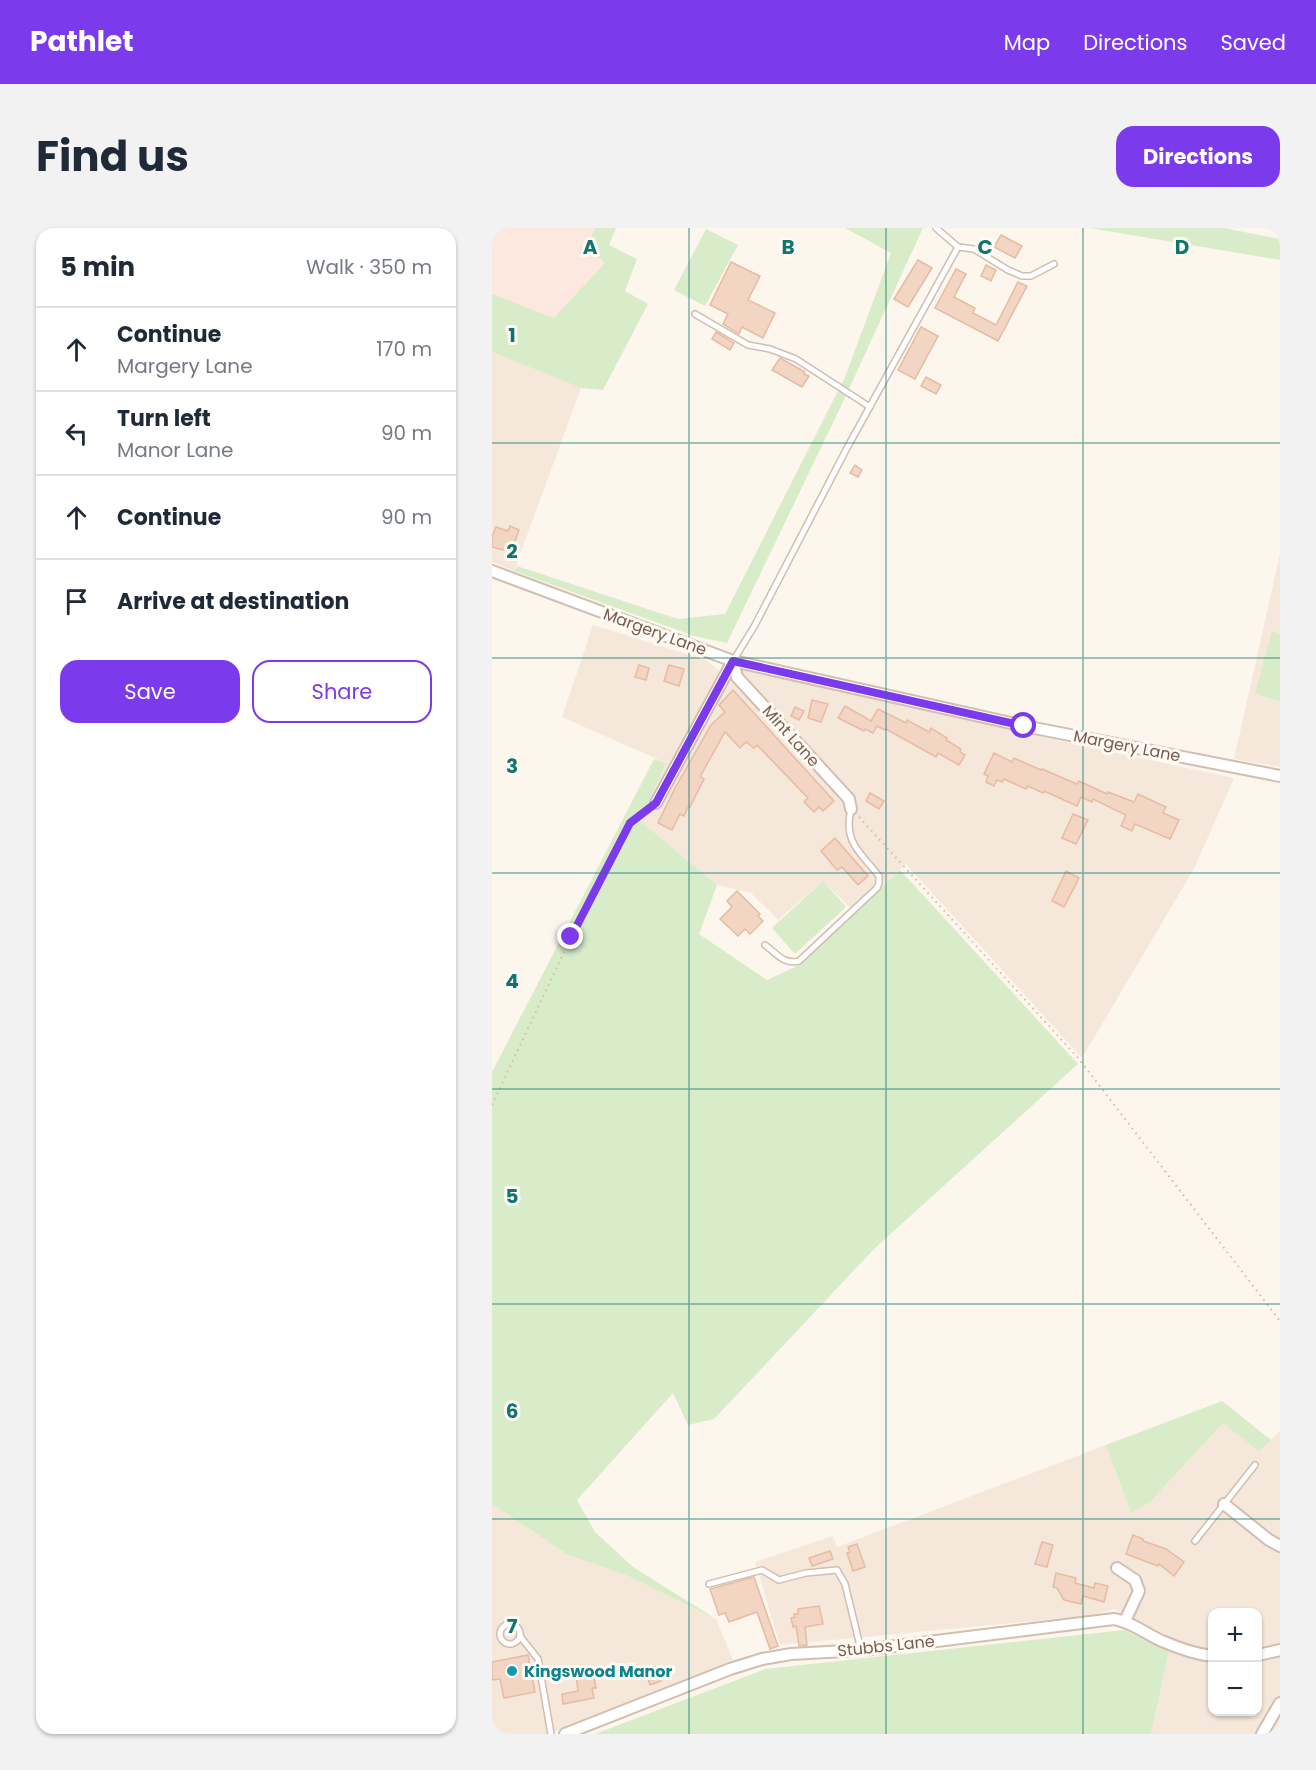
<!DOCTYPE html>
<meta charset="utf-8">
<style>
body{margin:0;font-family:Poppins,sans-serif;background:#f2f2f3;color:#1f2937}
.controls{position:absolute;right:18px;bottom:18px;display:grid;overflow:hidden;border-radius:12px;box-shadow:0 2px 4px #0004}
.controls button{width:54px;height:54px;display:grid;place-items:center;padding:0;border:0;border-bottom:2px solid #e0e1e3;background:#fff;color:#1f2937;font:30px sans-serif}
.stop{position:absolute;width:18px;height:18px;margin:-14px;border:4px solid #7c3aed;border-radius:50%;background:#fff}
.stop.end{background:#7c3aed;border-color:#fff;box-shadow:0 2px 6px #0008}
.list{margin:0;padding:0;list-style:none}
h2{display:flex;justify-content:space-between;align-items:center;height:78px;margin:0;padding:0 24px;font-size:26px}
h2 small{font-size:20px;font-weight:400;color:#747a83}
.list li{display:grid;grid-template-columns:39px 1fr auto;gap:18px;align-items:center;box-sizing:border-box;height:84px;padding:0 24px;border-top:2px solid #e0e1e3}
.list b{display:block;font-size:22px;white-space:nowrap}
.list p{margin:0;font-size:20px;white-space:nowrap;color:#747a83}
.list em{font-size:20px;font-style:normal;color:#747a83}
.actions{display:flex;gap:12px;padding:18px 24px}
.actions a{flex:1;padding:14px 0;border:2px solid #7c3aed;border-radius:18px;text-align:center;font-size:21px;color:#7c3aed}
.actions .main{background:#7c3aed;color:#fff}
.icon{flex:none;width:33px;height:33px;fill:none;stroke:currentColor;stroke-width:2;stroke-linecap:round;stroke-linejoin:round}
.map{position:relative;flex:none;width:788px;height:1506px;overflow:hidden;border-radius:18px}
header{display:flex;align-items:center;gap:36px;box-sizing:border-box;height:84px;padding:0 30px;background:#7c3aed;color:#fff}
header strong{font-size:28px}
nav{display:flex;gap:33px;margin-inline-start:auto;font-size:21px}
.intro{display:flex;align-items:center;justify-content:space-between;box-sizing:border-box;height:144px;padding:0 36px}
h1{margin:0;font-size:42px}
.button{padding:15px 27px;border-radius:18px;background:#7c3aed;color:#fff;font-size:21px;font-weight:700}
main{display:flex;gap:36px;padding:0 36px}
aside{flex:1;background:#fff;border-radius:18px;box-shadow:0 2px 4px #0004}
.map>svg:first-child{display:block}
.residential{fill:#f5e8da;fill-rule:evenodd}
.commercial{fill:#fde8e0}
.green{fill:#d8ecc9}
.building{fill:#f3d5c3;stroke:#e6bba3;stroke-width:1.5}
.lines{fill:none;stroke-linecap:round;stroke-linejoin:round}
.lane-casing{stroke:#d1beb0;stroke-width:8}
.street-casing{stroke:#d1beb0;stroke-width:14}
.path{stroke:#d9b8a5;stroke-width:2;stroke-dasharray:1.5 4.5;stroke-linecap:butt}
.lane{stroke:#fff;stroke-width:5}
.street{stroke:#fff;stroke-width:10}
.route{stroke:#7c3aed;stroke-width:8}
.grid{fill:none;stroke:#0f766e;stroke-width:1.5;stroke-opacity:0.55}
.culture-dot{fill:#0f9aa8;stroke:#fffaf3;stroke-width:2}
.labels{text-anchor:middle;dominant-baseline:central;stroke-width:6;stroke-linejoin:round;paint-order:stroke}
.street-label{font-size:16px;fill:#7a5c4d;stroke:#fffaf3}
.culture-label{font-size:16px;font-weight:bold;fill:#0d838f;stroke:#fffaf3;text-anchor:start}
.grid-label{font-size:20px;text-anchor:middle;font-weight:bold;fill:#0f766e;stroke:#fffaf3;stroke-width:6;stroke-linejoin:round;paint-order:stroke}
</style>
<header>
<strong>Pathlet</strong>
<nav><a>Map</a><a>Directions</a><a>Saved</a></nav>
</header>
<div class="intro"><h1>Find us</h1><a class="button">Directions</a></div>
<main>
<aside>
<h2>5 min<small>Walk · 350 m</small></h2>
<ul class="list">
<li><svg class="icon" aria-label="ahead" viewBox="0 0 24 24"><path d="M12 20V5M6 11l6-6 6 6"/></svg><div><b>Continue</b><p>Margery Lane</p></div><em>170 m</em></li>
<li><svg class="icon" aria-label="left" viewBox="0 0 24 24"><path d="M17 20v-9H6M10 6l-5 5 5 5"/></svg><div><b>Turn left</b><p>Manor Lane</p></div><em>90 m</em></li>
<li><svg class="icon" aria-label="ahead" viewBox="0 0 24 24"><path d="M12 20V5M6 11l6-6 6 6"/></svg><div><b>Continue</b></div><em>90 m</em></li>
<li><svg class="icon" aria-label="arrive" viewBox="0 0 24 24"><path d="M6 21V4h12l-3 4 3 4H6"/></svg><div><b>Arrive at destination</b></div></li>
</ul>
<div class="actions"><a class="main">Save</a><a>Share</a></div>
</aside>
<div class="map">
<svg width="788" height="1506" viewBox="0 0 788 1506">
<rect width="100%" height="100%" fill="#fdf6ec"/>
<g class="residential">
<polygon points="0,124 89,160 22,343 0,334"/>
<polygon points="788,326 788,539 742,531"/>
<polygon points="101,397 214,432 230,445 252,439 532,505 742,550 703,639 590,830 414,636 362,684 331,653 286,692 259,665 225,657 147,593 174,535 70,489"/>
<path d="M732,1194l35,29 21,-20v303h-129l18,-83v-15l-55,-27 -26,7 -308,29 -25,-83 78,-26 4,11 269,-102 25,68 19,-11zM720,1384h46v100h-46z"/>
<polygon points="0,1276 76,1327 136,1348 224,1391 241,1432 57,1506 0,1506"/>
</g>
<polygon class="commercial" points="0,0 103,0 95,18 114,35 62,90 0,66"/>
<g class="green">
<polygon points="103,0 124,0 117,17 145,31 133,63 156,76 111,162 89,160 0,124 0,66 62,90 113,35 95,18"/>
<polygon points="353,0 431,0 350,176 235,415 202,408 22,343 25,338 186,391 233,386 353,149 399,25"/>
<polygon points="598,0 732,0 788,11 788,32"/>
<polygon points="214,1 246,17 213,78 182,62"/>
<polygon points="780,403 788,406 788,473 763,466"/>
<polygon points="162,531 174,535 148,593 225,657 207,706 275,752 303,739 408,642 586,836 382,1021 222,1191 196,1197 181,1165 85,1272 103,1304 141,1339 224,1391 136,1348 76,1327 0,1276 0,844"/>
<polygon points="331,653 354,679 303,726 280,700"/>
<polygon points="730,1173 779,1212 767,1223 731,1195 658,1274 639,1285 614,1217"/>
<polygon points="632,1402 677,1423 659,1506 103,1506 273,1441"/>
</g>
<g class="building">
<polygon points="509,7 530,18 523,30 502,19"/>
<polygon points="426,32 440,40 416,79 402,71"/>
<polygon points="239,34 268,48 256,72 283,85 271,110 250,99 247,106 231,96 236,86 218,77"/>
<polygon points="494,37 504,42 499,53 489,48"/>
<polygon points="464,41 474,46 462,69 483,80 481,85 504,97 526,54 535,58 506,113 443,80"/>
<polygon points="429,99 446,108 423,151 406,142"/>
<polygon points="224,104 242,115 238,122 220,111"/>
<polygon points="288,130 313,144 312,146 317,148 310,159 280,142"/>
<polygon points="434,149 449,157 444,166 429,158"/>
<polygon points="363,237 370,242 366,249 358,245"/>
<polygon points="18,298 27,302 19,324 0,319 0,309 4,299 16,303"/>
<polygon points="147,437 157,440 154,452 143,449"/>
<polygon points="177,437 192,441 187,458 172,453"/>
<polygon points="241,462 342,573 331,583 327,579 322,584 312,574 316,570 265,517 262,520 254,514 248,520 233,504 209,547 209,549 212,551 198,579 196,579 192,588 188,586 180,602 166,595 183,560 219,497 233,484 227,477"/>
<polygon points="320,472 336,476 329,494 316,490"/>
<polygon points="353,478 379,493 386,481 414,495 415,492 437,504 439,500 455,510 454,512 469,521 468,524 473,527 467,537 446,525 444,529 394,501 393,502 385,498 381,505 373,501 372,503 346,490"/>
<polygon points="303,479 312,483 307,492 299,488"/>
<polygon points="502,525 520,534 522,530 549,542 550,541 585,556 587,553 615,566 616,564 642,574 646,566 674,579 671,585 687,592 678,611 643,596 640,603 629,598 634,587 601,571 600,574 589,569 585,578 552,563 551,565 536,558 534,561 512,551 510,554 505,552 502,558 494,554 496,548 492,546"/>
<polygon points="378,565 392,573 387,581 374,573"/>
<polygon points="581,586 596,592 584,616 570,610"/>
<polygon points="343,610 376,648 366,657 350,639 345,642 329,623"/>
<polygon points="574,643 587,650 572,679 560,673"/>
<polygon points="245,663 268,686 266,688 271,693 258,706 253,701 246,708 228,691 240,679 235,673"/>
<polygon points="641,1307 651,1311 651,1313 674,1321 692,1334 682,1348 667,1336 666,1338 634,1326"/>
<polygon points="550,1314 561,1317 555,1339 543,1336"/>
<polygon points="365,1316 373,1339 361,1343 355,1325 358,1324 356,1319"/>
<polygon points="338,1323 341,1331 320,1338 317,1330"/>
<polygon points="564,1345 584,1350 583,1355 602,1360 603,1355 616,1358 612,1374 591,1368 589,1376 572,1372 565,1360 561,1359"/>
<polygon points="262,1349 286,1418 278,1421 265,1384 237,1394 233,1385 227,1387 218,1361"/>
<polygon points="327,1378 331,1396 313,1399 315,1417 307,1418 304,1398 301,1399 299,1390 303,1389 302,1386 306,1386 306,1381"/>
<polygon points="36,1427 43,1464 12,1470 8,1451 0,1452 0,1434"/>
<polygon points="164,1439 169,1453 158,1457 153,1443"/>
<polygon points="101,1445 104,1460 100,1460 102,1470 71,1476 70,1466 86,1463 84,1448"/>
</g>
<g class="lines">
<g class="lane-casing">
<g id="lane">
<polyline points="466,19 482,21 516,42 530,48 539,48 562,36"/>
<polyline points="203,86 256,117 278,121 304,131 378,179"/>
<polyline points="241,433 263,397 355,220 466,19 444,0"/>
<path d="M273,717c11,8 19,20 34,16l78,-73 2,-5v-7c-19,-24 -36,-34 -28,-67"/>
<polyline points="703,1313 763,1237"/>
<polyline points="217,1356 270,1342 287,1352 314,1345 345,1342 353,1356 369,1422"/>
<circle cx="18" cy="1406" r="10"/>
<polyline points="28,1408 46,1431 59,1506"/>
</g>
</g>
<g class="street-casing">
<g id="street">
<polyline points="0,343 241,433 532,498 788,548"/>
<polyline points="241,433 245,449 357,571 359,581"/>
<polyline points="164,575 241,433"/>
<polyline points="732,1276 777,1312 788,1318"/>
<polyline points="625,1340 643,1352 647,1363 633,1393"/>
<polyline points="766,1427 788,1422"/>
<path d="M73,1506l165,-65 32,-10 29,-5 73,-4 250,-31c18,3 32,15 48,22 16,7 33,13 50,15"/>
<polyline points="770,1506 788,1475"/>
</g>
</g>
<g class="path">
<polyline points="367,589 587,831 788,1093"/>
<polyline points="0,877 79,709 138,595 155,582"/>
</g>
<use href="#lane" class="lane"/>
<use href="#street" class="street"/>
</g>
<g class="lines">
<polyline class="route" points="79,709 138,595 164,575 241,433 532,498"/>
</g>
<path class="grid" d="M197,0v1506M394,0v1506M591,0v1506M0,215h788M0,430h788M0,645h788M0,861h788M0,1076h788M0,1291h788"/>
<circle class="culture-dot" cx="20" cy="1443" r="6"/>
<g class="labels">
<g class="street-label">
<text transform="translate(163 404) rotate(20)">Margery Lane</text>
<text transform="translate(299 508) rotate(48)">Mint Lane</text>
<text transform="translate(635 518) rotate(11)">Margery Lane</text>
<text transform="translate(394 1418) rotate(-6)">Stubbs Lane</text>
</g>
<g class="culture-label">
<text x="32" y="1443">Kingswood Manor</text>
</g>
</g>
<g class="grid-label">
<text x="98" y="26">A</text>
<text x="296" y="26">B</text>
<text x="493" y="26">C</text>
<text x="690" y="26">D</text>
<text x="20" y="114">1</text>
<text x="20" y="330">2</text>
<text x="20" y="545">3</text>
<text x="20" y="760">4</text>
<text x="20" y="975">5</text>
<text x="20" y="1190">6</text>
<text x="20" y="1405">7</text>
</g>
</svg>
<div class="controls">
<button>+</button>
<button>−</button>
</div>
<div class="stop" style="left:532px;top:498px"></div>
<div class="stop end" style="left:79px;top:709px"></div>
</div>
</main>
